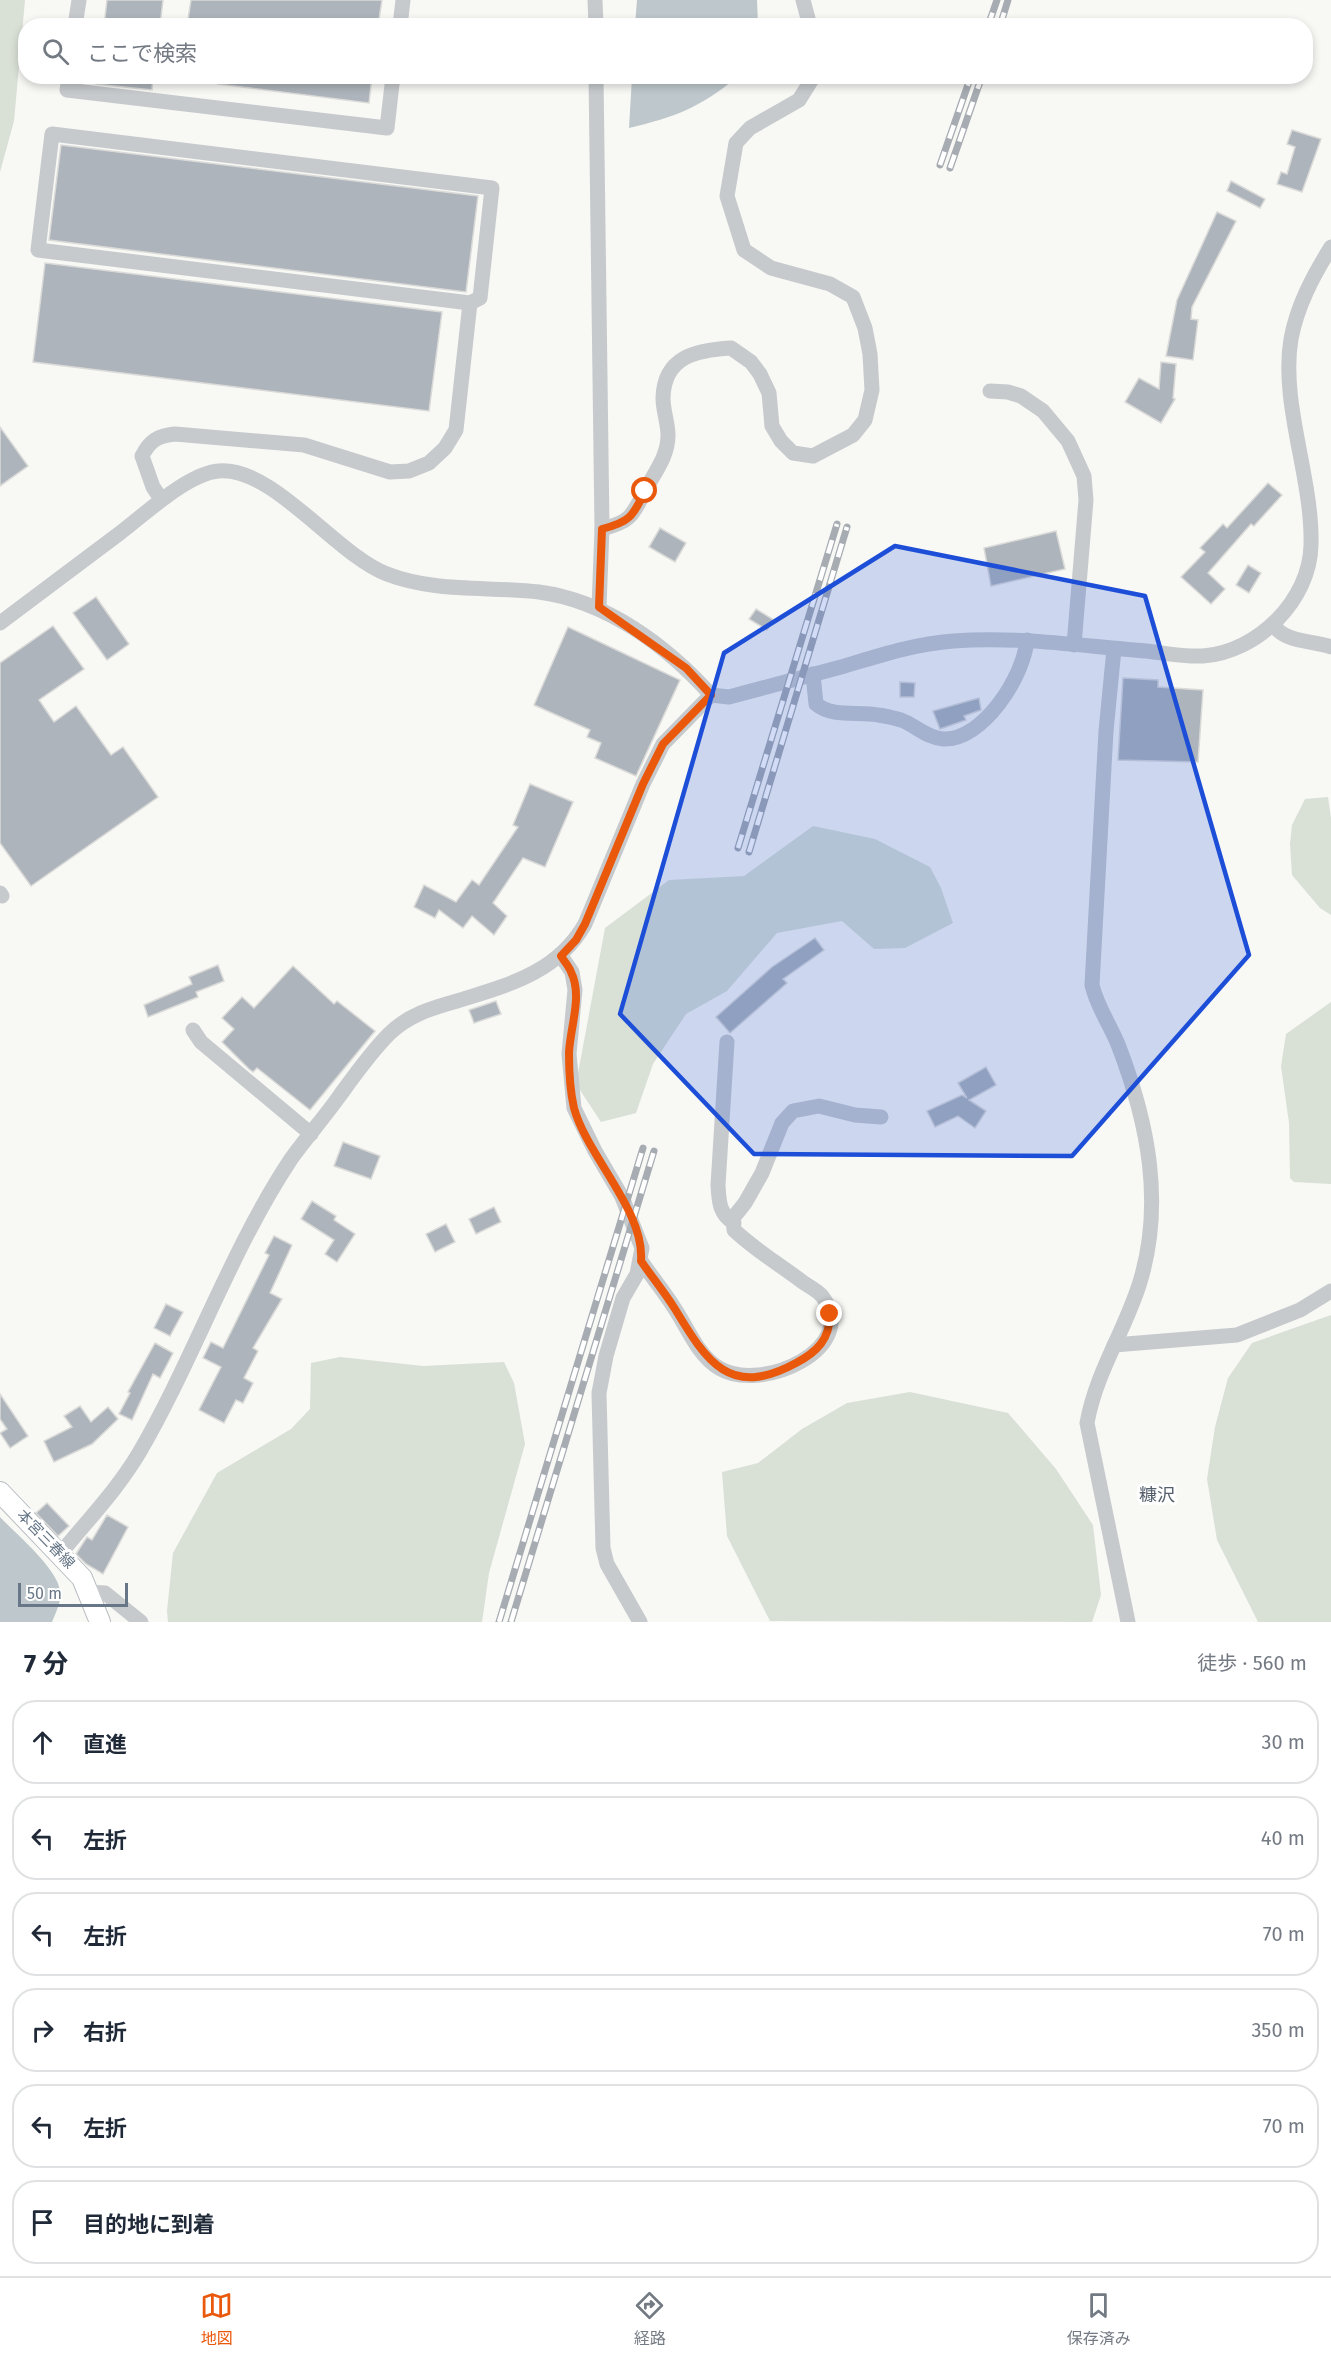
<!DOCTYPE html>
<html lang="ja">
<meta charset="utf-8">
<style>
body{margin:0;font-family:"Fira Sans","Noto Sans JP",sans-serif;background:#f2f2f3;color:#1f2937}
.scale{position:absolute;left:18px;bottom:15px;width:110px;box-sizing:border-box;padding-left:6px;border:3px solid #677787;border-top:0;font-size:16px;line-height:21px;white-space:nowrap;color:#677787;-webkit-text-stroke:4px #fff;paint-order:stroke}
.stop{position:absolute;width:18px;height:18px;margin:-14px;border:4px solid #ea580c;border-radius:50%;background:#fff}
.stop.end{background:#ea580c;border-color:#fff;box-shadow:0 2px 6px #0008}
.list{margin:0;padding:0;list-style:none}
h2{display:flex;justify-content:space-between;align-items:center;height:78px;margin:0;padding:0 24px;font-size:26px}
h2 small{font-size:20px;font-weight:400;color:#747a83}
.list li{display:grid;grid-template-columns:39px 1fr auto;gap:18px;align-items:center;box-sizing:border-box;height:84px;margin:0 12px 12px;padding:0 12px;border:2px solid #e0e1e3;border-radius:24px}
.list b{display:block;font-size:22px;white-space:nowrap}
.list em{font-size:20px;font-style:normal;color:#747a83}
.icon{flex:none;width:33px;height:33px;fill:none;stroke:currentColor;stroke-width:2;stroke-linecap:round;stroke-linejoin:round}
.map{position:relative;flex:none;width:1331px;height:1622px;overflow:hidden}
.search{position:absolute;background:#fff;box-shadow:0 3px 9px #0003;left:18px;right:18px;top:18px;height:66px;display:flex;align-items:center;gap:15px;box-sizing:border-box;padding:0 21px;border-radius:24px;color:#747a83;font-size:22px}
.sheet{height:654px;background:#fff}
nav{display:flex;justify-content:space-around;align-items:center;box-sizing:border-box;height:84px;border-top:2px solid #e0e1e3;background:#fff;font-size:16px;color:#747a83}
nav a{display:grid;justify-items:center;gap:3px}
nav .on{color:#ea580c}
.map>svg:first-child{display:block}
.green{fill:#d9e0d6}
.water{fill:#bec8cc}
.building{fill:#adb4bb;stroke:#dadad8;stroke-width:1.5}
.lines{fill:none;stroke-linecap:round;stroke-linejoin:round}
.major-casing{stroke:#b9bdc1;stroke-width:22}
.minor{stroke:#c6cacd;stroke-width:15}
.major{stroke:#fff;stroke-width:20}
.rail-casing{stroke:#a6acb2;stroke-width:7}
.rail{stroke:#fff;stroke-width:4.5;stroke-dasharray:14;stroke-linecap:butt}
.route{stroke:#ea580c;stroke-width:8}
.marked{fill:#1d4ed8;fill-opacity:0.2;stroke:#1d4ed8;stroke-width:4.5;stroke-linejoin:round}
.labels{text-anchor:middle;dominant-baseline:central;stroke-width:6;stroke-linejoin:round;paint-order:stroke}
.street-label{font-size:15px;fill:#677787;stroke:#fff}
.quarter-label{font-size:18px;fill:#55606c;stroke:#fff}
</style>
<div class="map">
<svg width="1331" height="1622" viewBox="0 0 1331 1622">
<rect width="100%" height="100%" fill="#f8f8f5"/>
<g class="green">
<polygon points="0,0 25,0 14,121 0,172"/>
<polygon points="1328,797 1331,818 1331,915 1320,908 1292,875 1290,844 1292,825 1305,799"/>
<polygon points="813,826 875,839 930,867 941,888 953,923 905,948 874,949 842,921 777,933 727,991 686,1014 653,1064 636,1113 601,1122 576,1084 605,928 669,880 744,876"/>
<polygon points="1331,1002 1331,1184 1294,1182 1290,1178 1289,1123 1281,1066 1286,1034"/>
<polygon points="1331,1315 1331,1622 1258,1622 1217,1540 1207,1479 1215,1427 1228,1378 1252,1343"/>
<polygon points="340,1357 423,1366 504,1362 514,1383 525,1444 489,1573 482,1622 168,1622 167,1611 173,1553 217,1473 291,1429 310,1409 311,1363"/>
<polygon points="910,1392 1008,1413 1056,1469 1093,1525 1101,1595 1092,1622 770,1621 727,1536 722,1472 758,1463 802,1429 847,1403"/>
</g>
<g class="water">
<polygon points="637,0 757,0 758,25 635,25"/>
<path d="M632,77v-1l105,1c-37,31 -62,40 -108,51z"/>
<path d="M0,1517c16,17 56,50 60,73 2,11 -4,22 -8,32h-52z"/>
</g>
<g class="building">
<polygon points="107,0 163,0 160,26 104,26"/>
<polygon points="191,0 382,0 378,26 187,26"/>
<polygon points="97,76 153,76 152,90 96,84"/>
<polygon points="218,76 372,76 369,103 218,84"/>
<polygon points="1292,130 1321,139 1302,192 1277,184 1281,172 1287,174 1295,147 1287,144"/>
<polygon points="61,145 478,196 466,292 49,240"/>
<polygon points="1231,181 1265,199 1260,208 1227,191"/>
<polygon points="1217,212 1236,221 1192,307 1191,319 1198,320 1193,360 1166,356 1177,300"/>
<polygon points="45,263 442,312 429,411 33,362"/>
<polygon points="1161,362 1176,364 1173,398 1175,399 1161,423 1125,402 1139,378 1159,389"/>
<polygon points="0,427 28,466 0,486"/>
<polygon points="1268,483 1282,495 1254,526 1251,524 1208,573 1225,589 1211,604 1181,577 1205,552 1200,548 1223,524 1227,528"/>
<polygon points="660,528 686,543 675,562 649,547"/>
<polygon points="1056,531 1065,569 991,586 984,548"/>
<polygon points="1248,565 1261,573 1249,593 1236,585"/>
<polygon points="96,597 129,644 107,660 73,613"/>
<polygon points="756,609 774,620 767,630 749,619"/>
<polygon points="53,626 84,669 39,700 54,722 76,706 111,755 123,747 158,797 31,886 0,843 0,663"/>
<polygon points="568,627 680,680 636,776 595,758 601,743 587,737 590,730 534,705"/>
<polygon points="1123,678 1158,680 1158,687 1203,690 1198,762 1118,760"/>
<polygon points="900,682 915,683 914,697 900,697"/>
<polygon points="979,698 981,710 964,716 966,720 940,729 933,711"/>
<polygon points="530,784 573,802 545,867 523,858 493,903 507,916 494,935 472,916 463,928 439,910 435,918 414,907 424,885 456,902 472,880 479,885 518,827 513,825"/>
<polygon points="815,938 824,950 783,979 787,983 730,1033 716,1017 772,967"/>
<polygon points="218,965 224,981 196,992 198,997 148,1017 144,1005 192,984 189,977"/>
<polygon points="293,966 334,1004 337,1001 375,1031 310,1110 257,1068 253,1072 249,1069 222,1042 234,1029 222,1018 242,997 254,1008"/>
<polygon points="496,1001 501,1014 474,1023 469,1010"/>
<polygon points="986,1067 996,1085 969,1100 986,1111 975,1128 958,1116 935,1127 927,1111 962,1095 967,1098 958,1083"/>
<polygon points="343,1142 380,1156 371,1179 334,1166"/>
<polygon points="312,1201 336,1216 334,1220 355,1234 337,1262 325,1254 334,1240 301,1219"/>
<polygon points="494,1207 501,1222 476,1234 469,1219"/>
<polygon points="446,1224 455,1242 435,1252 426,1234"/>
<polygon points="274,1236 292,1245 270,1293 282,1299 253,1348 258,1351 244,1378 253,1383 243,1403 236,1400 224,1423 199,1410 221,1367 203,1358 211,1342 223,1348 269,1255 265,1253"/>
<polygon points="166,1304 183,1312 170,1336 154,1328"/>
<polygon points="155,1343 173,1353 160,1378 153,1374 132,1420 119,1414 130,1393 128,1392"/>
<polygon points="0,1394 28,1436 10,1448 0,1433 7,1429 0,1419"/>
<polygon points="80,1406 91,1422 108,1407 118,1419 92,1444 54,1462 44,1441 72,1427 64,1416"/>
<polygon points="47,1503 69,1526 58,1536 36,1513"/>
<polygon points="107,1515 128,1527 103,1574 86,1564 76,1554 87,1537 92,1540"/>
</g>
<g class="lines">
<g class="major-casing">
<polyline id="major" points="0,1492 82,1578 100,1622"/>
</g>
<g class="minor">
<polyline points="595,0 596,26"/>
<polyline points="803,0 810,26"/>
<polyline points="75,26 79,0"/>
<polyline points="400,26 403,0"/>
<polyline points="69,76 67,90 387,128 393,76"/>
<polyline points="596,76 602,529 599,607"/>
<polygon points="52,134 492,188 480,298 470,303 38,250"/>
<polyline points="990,391 1008,392 1021,396 1043,411 1068,441 1084,476 1086,500 1074,645"/>
<path d="M161,499l-8,-12 -11,-31c8,-16 16,-20 33,-22l129,11 86,27 19,-1 20,-8 16,-15 11,-18 14,-127"/>
<path d="M602,529c27,-7 29,-11 42,-36 9,-19 24,-35 24,-58 0,-12 -5,-24 -5,-37 1,-42 34,-48 68,-50l20,14 9,12 9,19 3,33 9,15 12,12 20,3 40,-21 12,-15 7,-30 -2,-36 -5,-26 -12,-31 -23,-13 -59,-16 -27,-18 -17,-54 9,-53 14,-15 49,-28 15,-24"/>
<path d="M0,623c40,-30 80,-60 120,-90 24,-18 68,-60 99,-62 55,-4 116,83 168,103 49,19 101,12 152,18 68,9 128,54 172,103l18,2c37,-10 75,-20 112,-30 37,-11 73,-23 112,-26 65,-5 128,5 193,10 18,2 39,6 57,5 55,-4 107,-56 108,-111 2,-66 -31,-142 -20,-206 6,-33 22,-63 40,-92"/>
<path d="M1273,624c11,19 39,16 58,23"/>
<path d="M1114,649l-8,82 -14,254c5,22 19,41 27,62 29,76 45,156 21,235 -15,49 -44,90 -53,141l41,199"/>
<path d="M813,674l3,30c17,14 42,7 62,11 8,1 16,3 23,5 14,5 26,18 42,19 40,2 81,-63 84,-99"/>
<polyline points="0,893 2,896"/>
<polyline points="561,956 572,972 575,990 569,1054 574,1108 595,1151 622,1197 642,1248 637,1274 623,1298 606,1356 599,1393 603,1548 607,1564 640,1622"/>
<polyline points="193,1030 201,1042 311,1134"/>
<path d="M727,1042l-9,143c1,17 1,28 16,38"/>
<path d="M641,1261c10,15 22,29 32,45 14,20 24,49 46,62 42,26 143,-20 103,-72 -5,-6 -16,-11 -22,-16 -23,-17 -46,-31 -66,-50l-1,-12 12,-15 17,-30 20,-50 11,-12 26,-5 36,9 26,2"/>
<polyline points="1114,1345 1237,1335 1300,1310 1331,1291"/>
<path d="M60,1554c27,-33 57,-64 79,-101 55,-94 91,-202 152,-294 15,-21 32,-40 47,-61 16,-22 32,-45 51,-64 19,-19 43,-26 68,-33 51,-16 100,-28 128,-77l58,-140 20,-40 48,-49"/>
<polyline points="87,1592 105,1593 141,1622"/>
</g>
<use href="#major" class="major"/>
<g class="rail-casing">
<g id="rail">
<polyline points="988,26 997,0"/>
<polyline points="1000,26 1008,0"/>
<polyline points="940,165 971,76"/>
<polyline points="950,168 982,76"/>
<polyline points="738,848 837,524"/>
<polyline points="749,852 847,527"/>
<polyline points="499,1622 643,1148"/>
<polyline points="511,1622 654,1151"/>
</g>
</g>
<use href="#rail" class="rail"/>
</g>
<g class="lines">
<path class="route" d="M645,491c-12,26 -16,31 -43,38l-3,78 87,61 25,27 -48,49 -20,40 -58,140 -9,16 -15,16c3,5 8,10 10,16 12,24 -1,55 -2,81 0,17 1,38 5,55 13,48 71,103 67,153 11,16 24,32 34,48 32,53 55,90 121,54 21,-11 34,-24 34,-49"/>
</g>
<path class="marked" d="M895,546l250,50 104,359 -177,201 -318,-2 -134,-140 104,-361z"/>
<g class="labels">
<g class="street-label">
<text transform="translate(46 1539) rotate(46)">本宮三春線</text>
</g>
<g class="quarter-label">
<text x="1157" y="1495">糠沢</text>
</g>
</g>
</svg>
<div class="scale">50 m</div>
<div class="stop" style="left:645px;top:491px"></div>
<div class="stop end" style="left:830px;top:1314px"></div>
<div class="search"><svg class="icon" aria-label="search" viewBox="0 0 24 24"><circle cx="10" cy="10" r="6"/><path d="M15 15l6 6"/></svg>ここで検索</div>
</div>
<section class="sheet">
<h2>7 分<small>徒歩 · 560 m</small></h2>
<ul class="list">
<li><svg class="icon" aria-label="ahead" viewBox="0 0 24 24"><path d="M12 20V5M6 11l6-6 6 6"/></svg><div><b>直進</b></div><em>30 m</em></li>
<li><svg class="icon" aria-label="left" viewBox="0 0 24 24"><path d="M17 20v-9H6M10 6l-5 5 5 5"/></svg><div><b>左折</b></div><em>40 m</em></li>
<li><svg class="icon" aria-label="left" viewBox="0 0 24 24"><path d="M17 20v-9H6M10 6l-5 5 5 5"/></svg><div><b>左折</b></div><em>70 m</em></li>
<li><svg class="icon" aria-label="right" viewBox="0 0 24 24"><path d="M7 20v-9h11M14 6l5 5-5 5"/></svg><div><b>右折</b></div><em>350 m</em></li>
<li><svg class="icon" aria-label="left" viewBox="0 0 24 24"><path d="M17 20v-9H6M10 6l-5 5 5 5"/></svg><div><b>左折</b></div><em>70 m</em></li>
<li><svg class="icon" aria-label="arrive" viewBox="0 0 24 24"><path d="M6 21V4h12l-3 4 3 4H6"/></svg><div><b>目的地に到着</b></div></li>
</ul>
</section>
<nav>
<a class="on"><svg class="icon" aria-label="map" viewBox="0 0 24 24"><path d="M3 6l6-2 6 2 6-2v14l-6 2-6-2-6 2zM9 4v14M15 6v14"/></svg>地図</a>
<a><svg class="icon" aria-label="directions" viewBox="0 0 24 24"><path d="M12 3l9 9-9 9-9-9zM9 14v-3h6M13 9l2 2-2 2"/></svg>経路</a>
<a><svg class="icon" aria-label="saved" viewBox="0 0 24 24"><path d="M7 4h10v16l-5-4-5 4z"/></svg>保存済み</a>
</nav>
